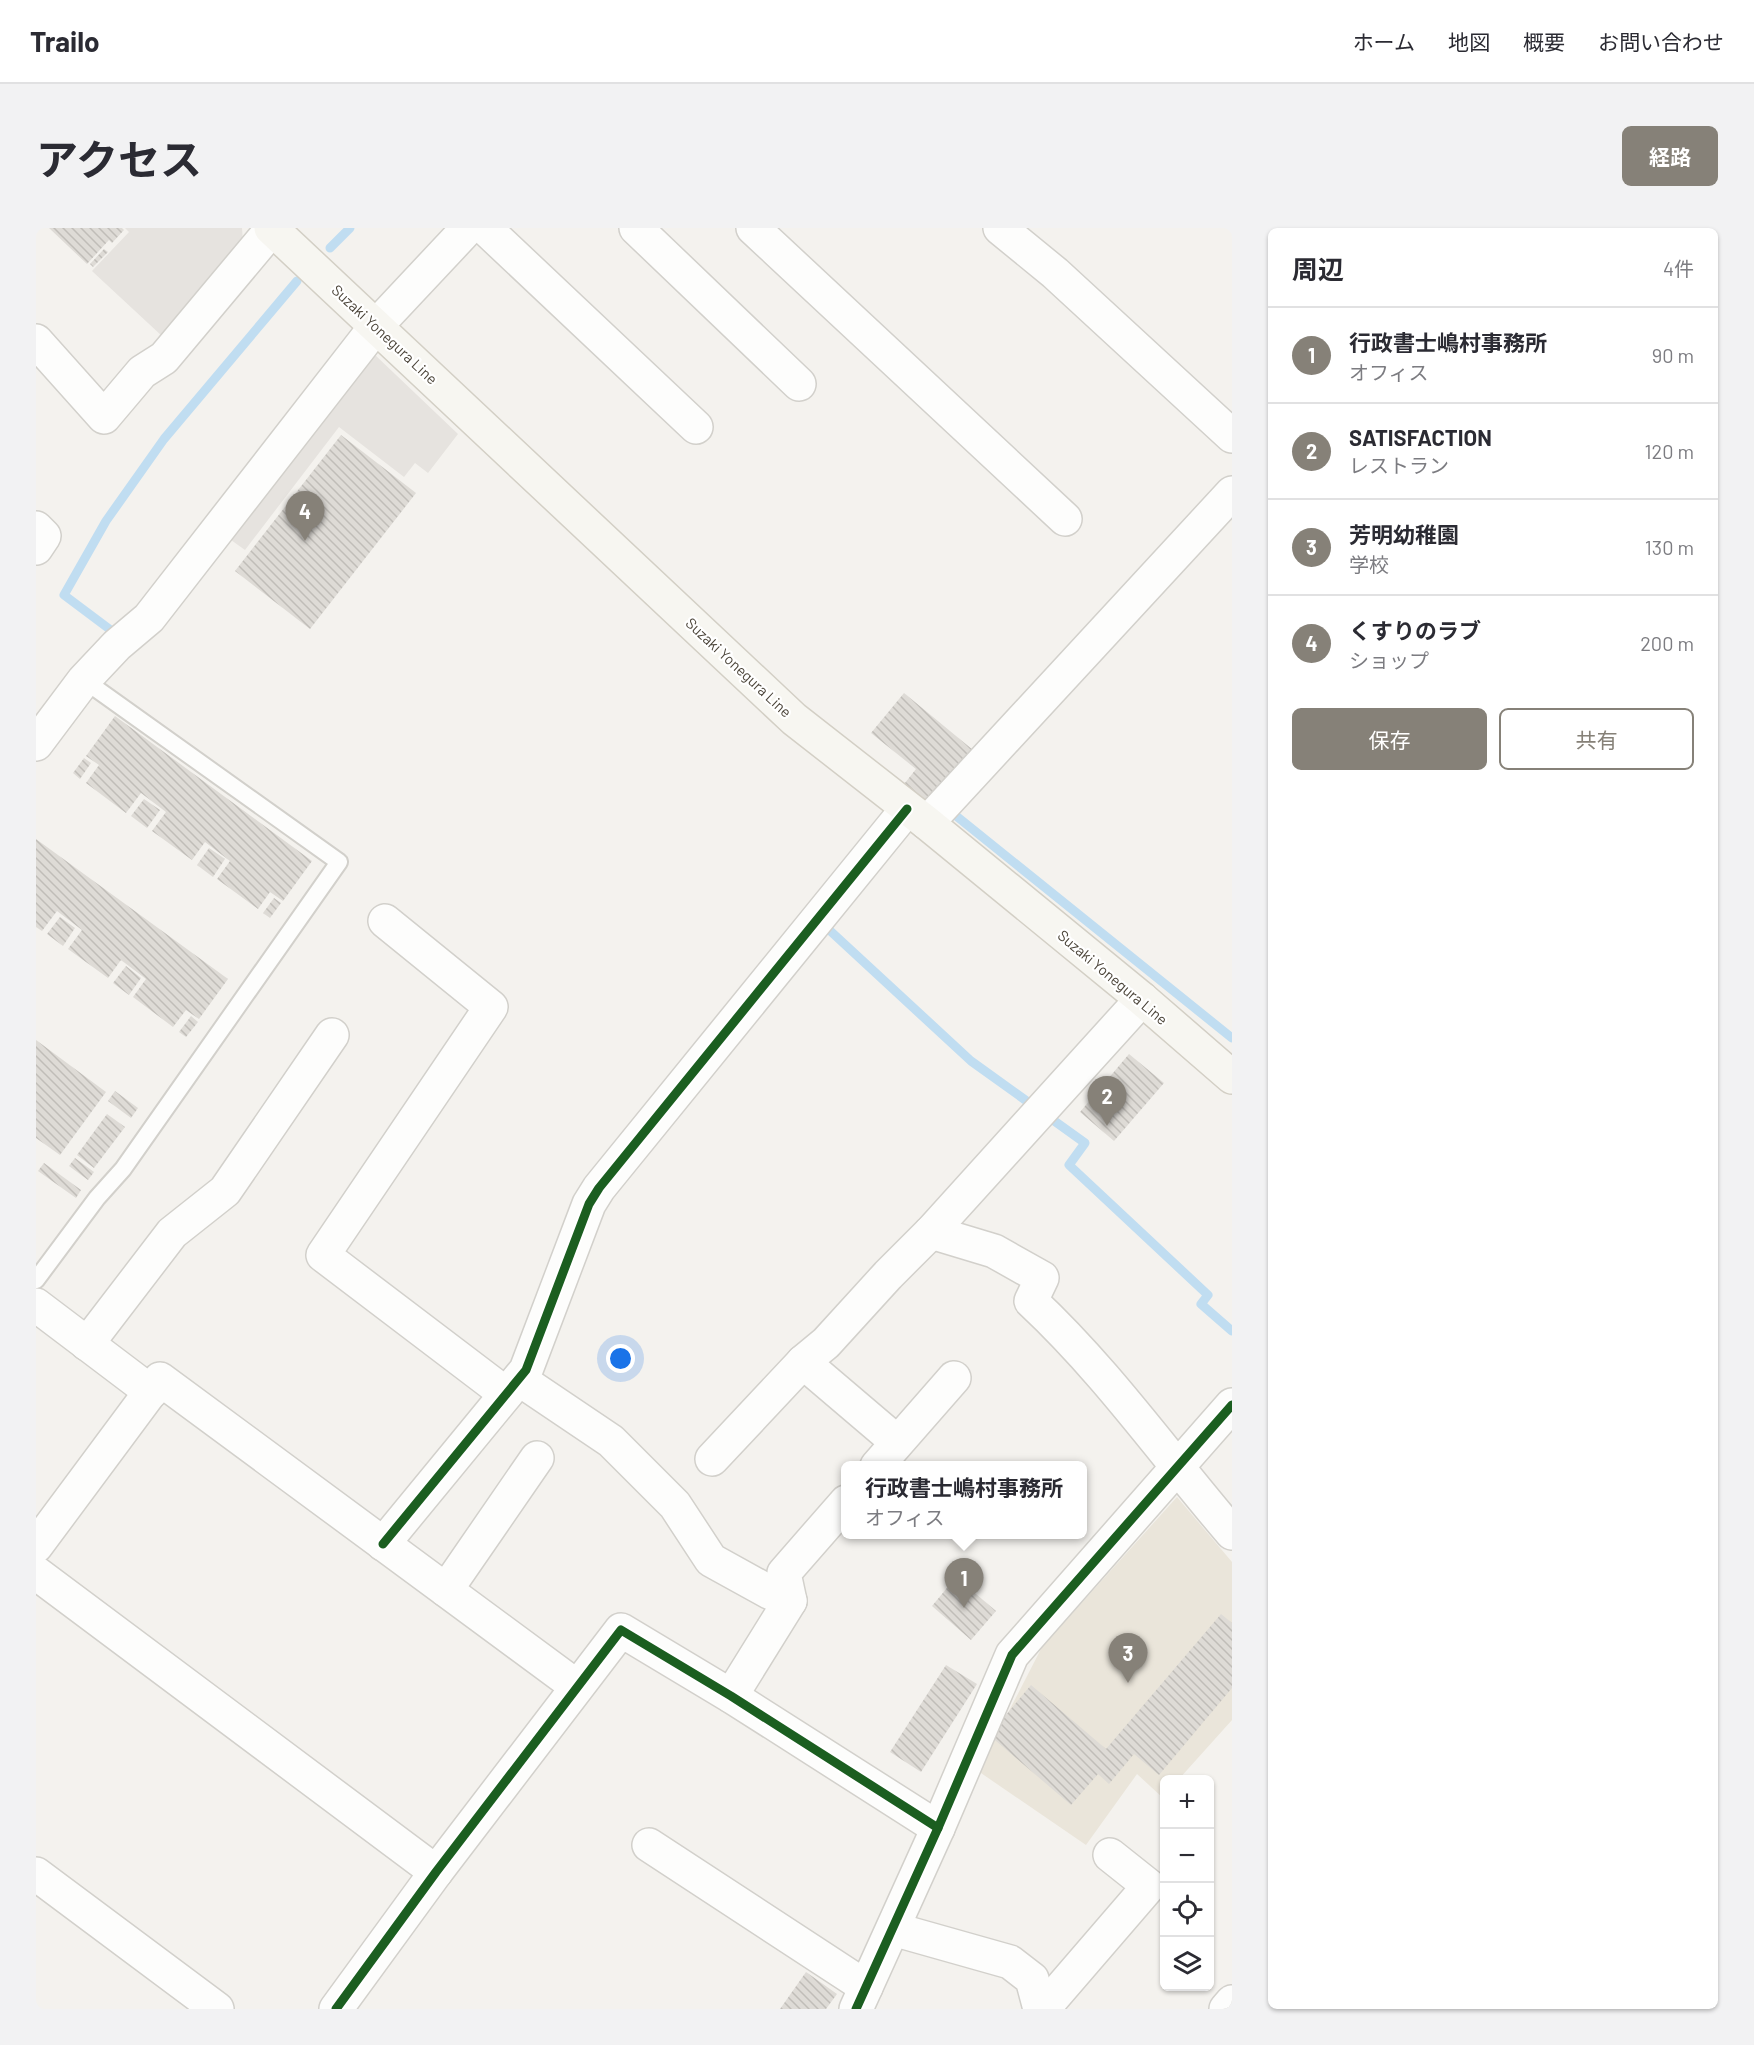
<!DOCTYPE html>
<html lang="ja">
<meta charset="utf-8">
<style>
body{margin:0;font-family:Barlow,"Noto Sans JP",sans-serif;background:#f2f2f3;color:#2b2b33}
.controls{position:absolute;right:18px;bottom:18px;display:grid;overflow:hidden;border-radius:9px;box-shadow:0 2px 4px #0004}
.controls button{width:54px;height:54px;display:grid;place-items:center;padding:0;border:0;border-bottom:2px solid #e1e1e2;background:#fff;color:#2b2b33;font:30px sans-serif}
.you{position:absolute;left:585px;top:1131px;width:21px;height:21px;margin:-15px;border:4px solid #fff;border-radius:50%;background:#1a73e8;box-shadow:0 0 0 9px #1a73e833}
.badge{display:grid;place-items:center;width:39px;height:39px;border-radius:50%;background:#868178;color:#fff;font-size:20px;font-weight:700}
.pin{position:absolute;translate:-50% -50px;filter:drop-shadow(0 2px 3px #0008)}
.pin::after{content:'';position:absolute;top:32px;width:21px;height:18px;background:inherit;clip-path:polygon(0 0,100% 0,50% 100%)}
.popup{position:absolute;left:805px;top:1233px;width:246px;height:78px;box-sizing:border-box;display:grid;place-content:center;border-radius:9px;background:#fff;filter:drop-shadow(0 2px 4px #0005);font-size:20px;white-space:nowrap;color:#7c7c81}
.popup b{font-size:22px;color:#2b2b33}
.popup::after{content:'';position:absolute;left:50%;top:100%;margin-left:-12px;border:12px solid transparent;border-top-color:#fff}
.list{margin:0;padding:0;list-style:none}
h2{display:flex;justify-content:space-between;align-items:center;height:78px;margin:0;padding:0 24px;font-size:26px}
h2 small{font-size:20px;font-weight:400;color:#7c7c81}
.list li{display:grid;grid-template-columns:39px 1fr auto;gap:18px;align-items:center;box-sizing:border-box;height:96px;padding:0 24px;border-top:2px solid #e1e1e2}
.list b{display:block;font-size:22px;white-space:nowrap}
.list p{margin:0;font-size:20px;white-space:nowrap;color:#7c7c81}
.list em{font-size:20px;font-style:normal;color:#7c7c81}
.actions{display:flex;gap:12px;padding:18px 24px}
.actions a{flex:1;padding:14px 0;border:2px solid #868178;border-radius:9px;text-align:center;font-size:21px;color:#868178}
.actions .main{background:#868178;color:#fff}
.icon{flex:none;width:33px;height:33px;fill:none;stroke:currentColor;stroke-width:2;stroke-linecap:round;stroke-linejoin:round}
.map{position:relative;flex:none;width:1196px;height:1781px;overflow:hidden;border-radius:9px}
header{display:flex;align-items:center;gap:36px;box-sizing:border-box;height:84px;padding:0 30px;background:#fff;border-bottom:2px solid #e1e1e2}
header strong{font-size:28px}
nav{display:flex;gap:33px;margin-inline-start:auto;font-size:21px}
.intro{display:flex;align-items:center;justify-content:space-between;box-sizing:border-box;height:144px;padding:0 36px}
h1{margin:0;font-size:42px}
.button{padding:15px 27px;border-radius:9px;background:#868178;color:#fff;font-size:21px;font-weight:700}
main{display:flex;gap:36px;padding:0 36px}
aside{flex:1;background:#fff;border-radius:9px;box-shadow:0 2px 4px #0004}
.map>svg:first-child{display:block}
.education{fill:#eae5da}
.parking{fill:#e6e3df}
.lines{fill:none;stroke-linecap:round;stroke-linejoin:round}
.stream{stroke:#c0ddf1;stroke-width:9}
.building{fill:url(#building-back-hatch)}
.lane-casing{stroke:#d2d0cb;stroke-width:20}
.street-casing{stroke:#d2d0cb;stroke-width:36}
.secondary-casing{stroke:#d3cfc5;stroke-width:36}
.lane{stroke:#fdfdfc;stroke-width:16}
.street{stroke:#fdfdfc;stroke-width:33}
.secondary{stroke:#f7f6f1;stroke-width:33}
.cycleway-casing{stroke:#fff;stroke-width:13}
.cycleway{stroke:#1b5e20;stroke-width:9}
.labels{text-anchor:middle;dominant-baseline:central;stroke-width:4.5;stroke-linejoin:round;paint-order:stroke}
.street-label{font-size:15px;fill:#4b4439;stroke:#fff}
</style>
<header>
<strong>Trailo</strong>
<nav><a>ホーム</a><a>地図</a><a>概要</a><a>お問い合わせ</a></nav>
</header>
<div class="intro"><h1>アクセス</h1><a class="button">経路</a></div>
<main>
<div class="map">
<svg width="1196" height="1781" viewBox="0 0 1196 1781">
<defs>
<pattern id="building-back-hatch" width="6" height="6" patternUnits="userSpaceOnUse" patternTransform="scale(1.5)"><rect width="6" height="6" fill="#dedbd6"/><path d="M-1 5l2 2M0 0l6 6M5-1l2 2" fill="none" stroke="#c0bdb8"/></pattern>
</defs>
<rect width="100%" height="100%" fill="#f4f2ee"/>
<polygon class="education" points="1141,1269 1196,1334 1196,1492 1143,1551 1128,1552 1127,1570 1101,1546 1050,1617 942,1543 1006,1419"/>
<g class="parking">
<polygon points="89,0 206,0 207,14 126,108 56,43 93,4"/>
<polygon points="338,126 422,206 392,245 379,235 368,249 303,199 209,322 195,312"/>
</g>
<g class="lines">
<g class="stream">
<polyline points="294,20 314,0"/>
<polyline points="76,403 28,367 70,293 128,211 261,53"/>
<polyline points="919,587 1196,810"/>
<polyline points="790,699 935,833 999,879"/>
<polyline points="1010,887 1049,915 1033,937 1172,1067 1165,1076 1196,1103"/>
</g>
</g>
<g class="building">
<polygon points="13,0 86,0 88,2 76,15 73,12 51,36"/>
<polygon points="68,21 72,24 57,39 54,36"/>
<polygon points="305,207 380,265 274,401 199,343"/>
<polygon points="868,465 937,522 889,579 865,560 880,541 835,505"/>
<polygon points="79,488 276,633 247,673 234,664 222,681 181,651 194,633 169,614 156,632 116,603 130,584 105,565 90,585 50,555 63,537 50,528"/>
<polygon points="48,530 55,535 44,551 37,545"/>
<polygon points="108,571 124,582 111,600 95,588"/>
<polygon points="0,611 192,751 163,791 150,782 137,799 97,769 110,751 85,732 72,750 32,721 46,702 21,683 6,703 0,699"/>
<polygon points="173,620 189,631 177,649 161,637"/>
<polygon points="238,670 245,675 234,690 227,685"/>
<polygon points="24,689 39,700 27,718 11,706"/>
<polygon points="90,738 105,750 93,767 77,755"/>
<polygon points="155,788 162,794 150,809 143,804"/>
<polygon points="0,812 70,864 24,927 0,910"/>
<polygon points="1093,826 1128,855 1078,913 1044,884"/>
<polygon points="79,863 102,880 95,890 72,873"/>
<polygon points="71,886 89,899 58,940 41,927"/>
<polygon points="39,930 58,944 52,952 33,938"/>
<polygon points="8,935 45,962 40,970 2,943"/>
<polygon points="920,1349 960,1383 935,1412 896,1378"/>
<polygon points="1185,1386 1196,1395 1196,1460 1123,1547 1098,1526 1073,1556 1062,1546 1035,1577 953,1507 995,1457 1070,1521"/>
<polygon points="910,1437 941,1456 885,1544 854,1524"/>
<polygon points="770,1744 801,1766 790,1781 744,1781"/>
</g>
<g class="lines">
<g class="lane-casing">
<polyline id="lane" points="0,1052 61,970 87,941 303,634 48,452"/>
</g>
<g class="street-casing">
<g id="street">
<polyline points="449,0 660,199"/>
<polyline points="600,0 763,156"/>
<polyline points="717,0 1029,291"/>
<polyline points="964,0 1019,45 1196,208"/>
<polyline points="0,113 68,189 106,144 128,130 236,1"/>
<polyline points="0,300 8,308 0,320"/>
<polyline points="0,516 48,452 81,417 113,390 341,97 432,0"/>
<polyline points="891,595 1196,265"/>
<polyline points="349,693 455,779 287,1027 470,1166"/>
<path d="M895,1004l63,19 48,27 -11,23c76,71 134,154 201,232"/>
<polyline points="0,1077 115,1164"/>
<polyline points="51,1116 136,1005 189,963 296,807"/>
<polyline points="767,1134 861,1214"/>
<polyline points="483,1151 575,1213 639,1277 675,1332 733,1364 754,1373"/>
<polyline points="676,1231 767,1134 790,1115 852,1047 895,1004 1106,771"/>
<polyline points="841,1238 918,1150"/>
<polyline points="347,1316 490,1142 553,976 563,960 871,581"/>
<polyline points="0,1318 124,1151 540,1458"/>
<polyline points="0,1345 400,1644"/>
<polyline points="410,1362 501,1230"/>
<polyline points="695,1468 754,1373 748,1345 810,1274"/>
<polyline points="613,1617 830,1759"/>
<polyline points="0,1646 181,1781"/>
<polyline points="857,1701 974,1734 996,1751 1004,1781"/>
<polyline points="300,1781 400,1644 585,1402 695,1468 902,1600"/>
<polyline points="820,1781 902,1600 976,1427 1196,1177"/>
<polyline points="1007,1781 1113,1658 1074,1627"/>
<polyline points="1190,1781 1196,1774"/>
</g>
</g>
<g class="secondary-casing">
<polyline id="secondary" points="235,0 758,491 891,595 1106,771 1196,849"/>
</g>
<use href="#lane" class="lane"/>
<use href="#street" class="street"/>
<use href="#secondary" class="secondary"/>
<g class="cycleway-casing">
<g id="cycleway">
<polyline points="347,1316 490,1142 553,976 563,960 871,581"/>
<polyline points="300,1781 400,1644 585,1402 695,1468 902,1600"/>
<polyline points="820,1781 902,1600 976,1427 1196,1177"/>
</g>
</g>
<use href="#cycleway" class="cycleway"/>
</g>
<g class="labels">
<g class="street-label">
<text transform="translate(349 106) rotate(43)">Suzaki Yonegura Line</text>
<text transform="translate(703 439) rotate(43)">Suzaki Yonegura Line</text>
<text transform="translate(1077 749) rotate(40)">Suzaki Yonegura Line</text>
</g>
</g>
</svg>
<div class="controls">
<button>+</button>
<button>−</button>
<button><svg class="icon" aria-label="locate" viewBox="0 0 24 24"><circle cx="12" cy="12" r="6"/><path d="M12 2v4M12 18v4M2 12h4M18 12h4"/></svg></button>
<button><svg class="icon" aria-label="layers" viewBox="0 0 24 24"><path d="M12 4l9 5-9 5-9-5zM3 14l9 5 9-5"/></svg></button>
</div>
<div class="you"></div>
<div class="pin badge" style="left:928px;top:1380px">1</div>
<div class="popup"><b>行政書士嶋村事務所</b>オフィス</div>
<div class="pin badge" style="left:1071px;top:898px">2</div>
<div class="pin badge" style="left:1092px;top:1455px">3</div>
<div class="pin badge" style="left:269px;top:313px">4</div>
</div>
<aside>
<h2>周辺<small>4件</small></h2>
<ul class="list">
<li><span class="badge">1</span><div><b>行政書士嶋村事務所</b><p>オフィス</p></div><em>90 m</em></li>
<li><span class="badge">2</span><div><b>SATISFACTION</b><p>レストラン</p></div><em>120 m</em></li>
<li><span class="badge">3</span><div><b>芳明幼稚園</b><p>学校</p></div><em>130 m</em></li>
<li><span class="badge">4</span><div><b>くすりのラブ</b><p>ショップ</p></div><em>200 m</em></li>
</ul>
<div class="actions"><a class="main">保存</a><a>共有</a></div>
</aside>
</main>
